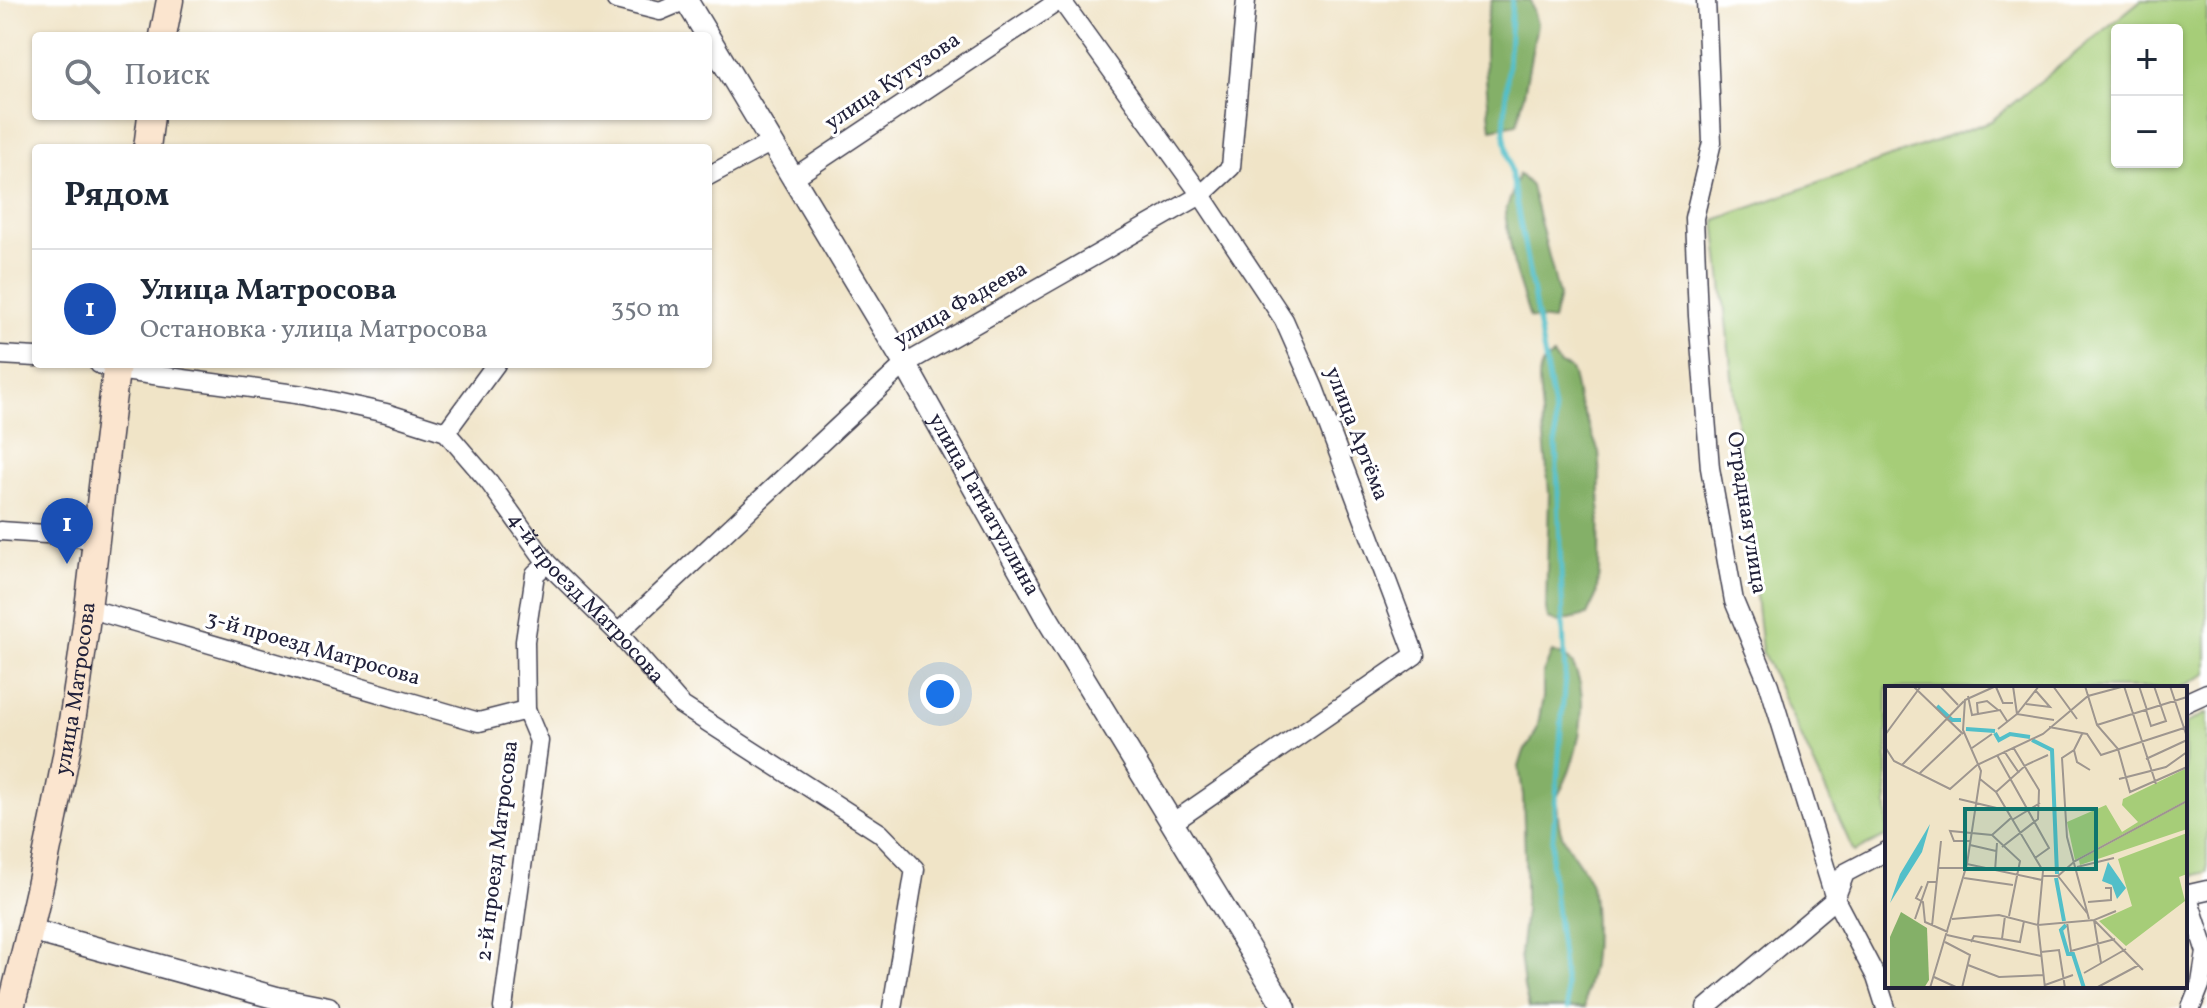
<!DOCTYPE html>
<html lang="ru">
<meta charset="utf-8">
<style>
body{margin:0;font-family:Vollkorn,serif;background:#f2f2f3;color:#1f2937}
.controls{position:absolute;right:24px;top:24px;display:grid;overflow:hidden;border-radius:8px;box-shadow:0 2px 6px #0004}
.controls button{width:72px;height:72px;display:grid;place-items:center;padding:0;border:0;border-bottom:2px solid #e0e1e3;background:#fff;color:#1f2937;font:40px sans-serif}
.you{position:absolute;left:940px;top:694px;width:28px;height:28px;margin:-20px;border:6px solid #fff;border-radius:50%;background:#1a73e8;box-shadow:0 0 0 12px #1a73e833}
.badge{display:grid;place-items:center;width:52px;height:52px;border-radius:50%;background:#c8321e;color:#fff;font-size:26px;font-weight:700}
.pin{position:absolute;translate:-50% -66px;filter:drop-shadow(0 2px 4px #0008)}
.pin::after{content:'';position:absolute;top:42px;width:28px;height:24px;background:inherit;clip-path:polygon(0 0,100% 0,50% 100%)}
.list{margin:0;padding:0;list-style:none}
h2{display:flex;justify-content:space-between;align-items:center;height:104px;margin:0;padding:0 32px;font-size:34px}
h2 small{font-size:26px;font-weight:400;color:#747a83}
.list li{display:grid;grid-template-columns:52px 1fr auto;gap:24px;align-items:center;box-sizing:border-box;height:120px;padding:0 32px;border-top:2px solid #e0e1e3}
.list b{display:block;font-size:30px;white-space:nowrap}
.list p{margin:0;font-size:26px;white-space:nowrap;color:#747a83}
.list em{font-size:26px;font-style:normal;color:#747a83}
.icon{flex:none;width:44px;height:44px;fill:none;stroke:currentColor;stroke-width:2;stroke-linecap:round;stroke-linejoin:round}
.map{position:relative;flex:none;width:2207px;height:1008px;overflow:hidden}
.search{position:absolute;background:#fff;box-shadow:0 2px 6px #0004;left:32px;top:32px;width:680px;height:88px;display:flex;align-items:center;gap:20px;box-sizing:border-box;padding:0 28px;border-radius:8px;color:#747a83;font-size:30px}
.panel{position:absolute;background:#fff;box-shadow:0 2px 6px #0004;left:32px;top:144px;width:680px;height:224px;border-radius:8px}
.map>svg:first-child{display:block}
.green{fill:#a6cd78;stroke:#64785a;stroke-width:2;fill-rule:evenodd}
.forest{fill:#84b068;stroke:#536952;stroke-width:2}
.lines{fill:none;stroke-linecap:round;stroke-linejoin:round}
.stream{stroke:#52bfc9;stroke-width:5}
.minor-casing{stroke:#413f50;stroke-width:21}
.tertiary-casing{stroke:#413f50;stroke-width:25}
.secondary-casing{stroke:#413f50;stroke-width:29}
.minor{stroke:#fff;stroke-width:18}
.tertiary{stroke:#fff;stroke-width:22}
.secondary{stroke:#fbe5cf;stroke-width:26}
.labels{text-anchor:middle;dominant-baseline:central;stroke-width:6;stroke-linejoin:round;paint-order:stroke}
.street-label{font-size:22px;fill:#22223b;stroke:#fff}
.inset-river{fill:none;stroke:#52bfc9;stroke-width:4}
.inset-road{fill:none;stroke:#9e968f;stroke-width:2}
.view{fill:#0f766e;fill-opacity:0.15;stroke:#0f766e;stroke-width:4}
.inset-edge{fill:none;stroke:#22223b;stroke-width:4}
</style>
<div class="map">
<svg width="2207" height="1008" viewBox="0 0 2207 1008">
<rect width="100%" height="100%" fill="#fff"/>
<filter id="ink" filterUnits="userSpaceOnUse"><feTurbulence type="fractalNoise" baseFrequency=".0125" numOctaves="2"/><feDisplacementMap in="SourceGraphic" scale="16" xChannelSelector="R" yChannelSelector="G"/><feConvolveMatrix kernelMatrix="1 2 1 2 8 2 1 2 1" color-interpolation-filters="sRGB"/></filter>
<filter id="wash" filterUnits="userSpaceOnUse"><feTurbulence type="fractalNoise" baseFrequency=".006" numOctaves="4" result="noise"/><feDisplacementMap in="SourceGraphic" scale="32" xChannelSelector="R" yChannelSelector="G"/><feGaussianBlur stdDeviation="1.8" result="paint"/><feColorMatrix in="noise" values="0 0 0 0 0 0 0 0 0 0 0 0 0 0 0 0 0 1.4 0 .05"/><feComposite in="paint" operator="in"/></filter>
<g filter="url(#wash)">
<rect width="100%" height="100%" fill="#f0e4c7"/>
<g class="green">
<path d="M2141,0h66v674l-28,14h-292v148l-33,16 -92,-201 -47,-431 276,-99zM2117,30h60v132h-60z"/>
<polygon points="2207,713 2207,872 2185,878 2185,724"/>
</g>
<g class="forest">
<path d="M1492,0h38l7,24 -14,75 -6,25 -26,5c-4,-37 -12,-95 1,-129z"/>
<polygon points="1519,174 1531,186 1559,296 1553,321 1530,318 1515,271 1505,213"/>
<path d="M1553,356l7,9 9,3 4,6 5,25 21,53 1,11 -1,109 -3,24 -9,19 -30,7 -9,-3 -2,-10 3,-116 -10,-111c0,-13 2,-20 14,-26z"/>
<path d="M1552,652c8,3 16,5 21,13 20,37 3,101 -17,134 3,11 1,22 5,33 7,20 23,33 30,53 3,25 4,53 1,78 -2,15 -8,31 -7,45h-56l-5,-21 -4,-33 5,-43v-55l-2,-61 -4,-28 5,-16 6,-7 7,-15 6,-31v-25z"/>
</g>
<g class="lines">
<polyline class="stream" points="1512,0 1504,132 1555,415 1565,675 1551,864 1568,1008"/>
</g>
</g>
<g filter="url(#ink)">
<g class="lines">
<g class="minor-casing">
<g id="minor">
<polyline points="616,0 660,11 686,0"/>
<polyline points="1061,0 1201,195 1284,320 1314,388 1415,655 1172,823"/>
<polyline points="1706,0 1712,142 1694,218 1698,316 1710,468 1734,601 1769,685 1835,899 1876,977 1886,1008"/>
<polyline points="708,176 772,142"/>
<polyline points="793,178 1060,0"/>
<polyline points="0,355 36,357"/>
<path id="s1" d="M99,364l17,6 187,25 83,18 60,19 43,50 58,81 71,70 63,72 199,128 35,36 -23,139"/>
<polyline points="446,432 496,364"/>
<polyline points="0,531 61,535 97,540"/>
<polyline points="87,608 479,722 526,710"/>
<polyline points="618,633 905,364 1201,195 1231,167 1246,0"/>
<polyline points="2185,703 2207,693"/>
<polyline points="2187,894 2206,952 2201,983 2191,1008"/>
<polyline points="2185,895 2207,890"/>
<polyline points="503,1008 539,741 526,710 525,641 535,574 547,563"/>
<polyline points="1706,1008 1835,899 1845,873 1887,851"/>
</g>
</g>
<g class="tertiary-casing">
<g id="tertiary">
<path id="s2" d="M686,0l219,364 142,254 238,390"/>
<polyline points="30,930 277,998 328,1008"/>
</g>
</g>
<g class="secondary-casing">
<g id="secondary">
<polyline points="163,36 170,0"/>
<polyline points="147,148 151,116"/>
<path id="s3" d="M11,1008c23,-90 43,-183 59,-275 21,-122 30,-246 47,-369"/>
</g>
</g>
<use href="#minor" class="minor"/>
<use href="#tertiary" class="tertiary"/>
<use href="#secondary" class="secondary"/>
</g>
</g>
<g class="labels">
<g class="street-label">
<text transform="translate(893 82) rotate(-34)">улица Кутузова</text>
<text transform="translate(961 305) rotate(-30)">улица Фадеева</text>
<text transform="translate(1356 434) rotate(69)">улица Артёма</text>
<text stroke="none"><textPath href="#s2" startOffset="586">улица Гатиатуллина</textPath></text>
<text transform="translate(1746 513) rotate(81)">Отрадная улица</text>
<text stroke="none"><textPath href="#s1" startOffset="572">4-й проезд Матросова</textPath></text>
<text transform="translate(313 649) rotate(16)">3-й проезд Матросова</text>
<text stroke="none"><textPath href="#s3" startOffset="326">улица Матросова</textPath></text>
<text transform="translate(498 851) rotate(-83)">2-й проезд Матросова</text>
</g>
</g>
<g transform="translate(1885 686)">
<rect width="302" height="302" fill="#f0e4c7"/>
<path d="M302,82v32l-112,60 -8,-38 39,-17 16,27 16,-10 -16,-17 1,-6zM302,116v27l-107,36 -1,-5zM302,147v41l-8,3 6,24 -59,45 -27,-25 33,-15 -14,-47z" fill="#a6cd78"/>
<path d="M16,226l26,16 2,52 -5,8h-34v-51z" fill="#84b068"/>
<path d="M45,138l-8,28 -32,51 10,-29zM223,176l18,26 -9,11 -5,-14 -10,-4z" fill="#52bfc9"/>
<path class="inset-river" d="M52,20l15,14h9M81,43l29,2M110,47l4,7 11,-6 20,3M147,54l20,10 5,124M171,192l8,43M181,239l-5,5 7,24h5l11,34"/>
<path class="inset-road" d="M28,0l50,48M55,0l18,19M128,0l4,28M168,0l24,33M200,0l12,39 21,24 12,43 57,-25M239,0l32,98M254,0l8,24M285,0l17,51M111,1l7,16h10M83,10l4,19 28,-5 7,11M141,18l24,3 -14,-16M261,24l5,16 15,-5 -12,-35M132,28l22,-28M93,29l-1,-12 10,-2 11,9M212,39l90,-28M164,41l38,7 14,21 86,-28M113,43l19,-15 37,6M197,48l-8,16 -12,8 5,79 22,82M0,49l36,-49M0,61l9,14 56,28 27,-24 66,-31 45,-38 37,-10M87,62l20,-14M189,64l3,12 13,8M119,65l15,22M112,69l52,93 -14,10M261,73l41,-19M17,79l62,-64M35,87l41,-39M95,93l16,13 47,79 -5,54 7,63M234,93l47,-12 21,-15M111,106l30,-27 22,-10M74,113l46,11M127,134l28,-17M107,149l19,-17M86,155h-17l-4,-10 42,4 28,26 -11,55M85,159l26,6M117,161l36,-28 1,-29 -26,-43M82,178l75,16M192,181l37,-9M54,182h27M110,185l2,-28M157,190h16l17,-15 112,-60M173,190l29,37M79,192l49,7M37,200l-6,12 7,4 2,20 23,10M203,216l23,-2v-12h-6M30,233l13,-37h8M67,233l47,-4 39,10 56,-5 49,50M182,236l4,29 44,-12M47,240l9,-85M62,249l94,21M117,253l18,3 4,-21M60,256l25,13 -8,33M86,256l3,-6 28,3 3,-23M156,266l18,-2 6,38M216,277l-7,-43 22,-9M83,279l31,12 44,-2M199,287l42,-24M49,291l24,11M160,299l28,-10M45,302l37,-124 14,-93 -18,-41 2,-30 31,-14M211,302l43,-23"/>
<path class="view" d="M80,123h131v60h-131z"/>
<rect width="302" height="302" class="inset-edge"/>
</g>
</svg>
<div class="controls">
<button>+</button>
<button>−</button>
</div>
<div class="you"></div>
<div class="pin badge" style="left:67px;top:564px;background:#1a4fb4">1</div>
<div class="search"><svg class="icon" aria-label="search" viewBox="0 0 24 24"><circle cx="10" cy="10" r="6"/><path d="M15 15l6 6"/></svg>Поиск</div>
<section class="panel">
<h2>Рядом<small></small></h2>
<ul class="list">
<li><span class="badge" style="background:#1a4fb4">1</span><div><b>Улица Матросова</b><p>Остановка · улица Матросова</p></div><em>350 m</em></li>
</ul>
</section>
</div>
